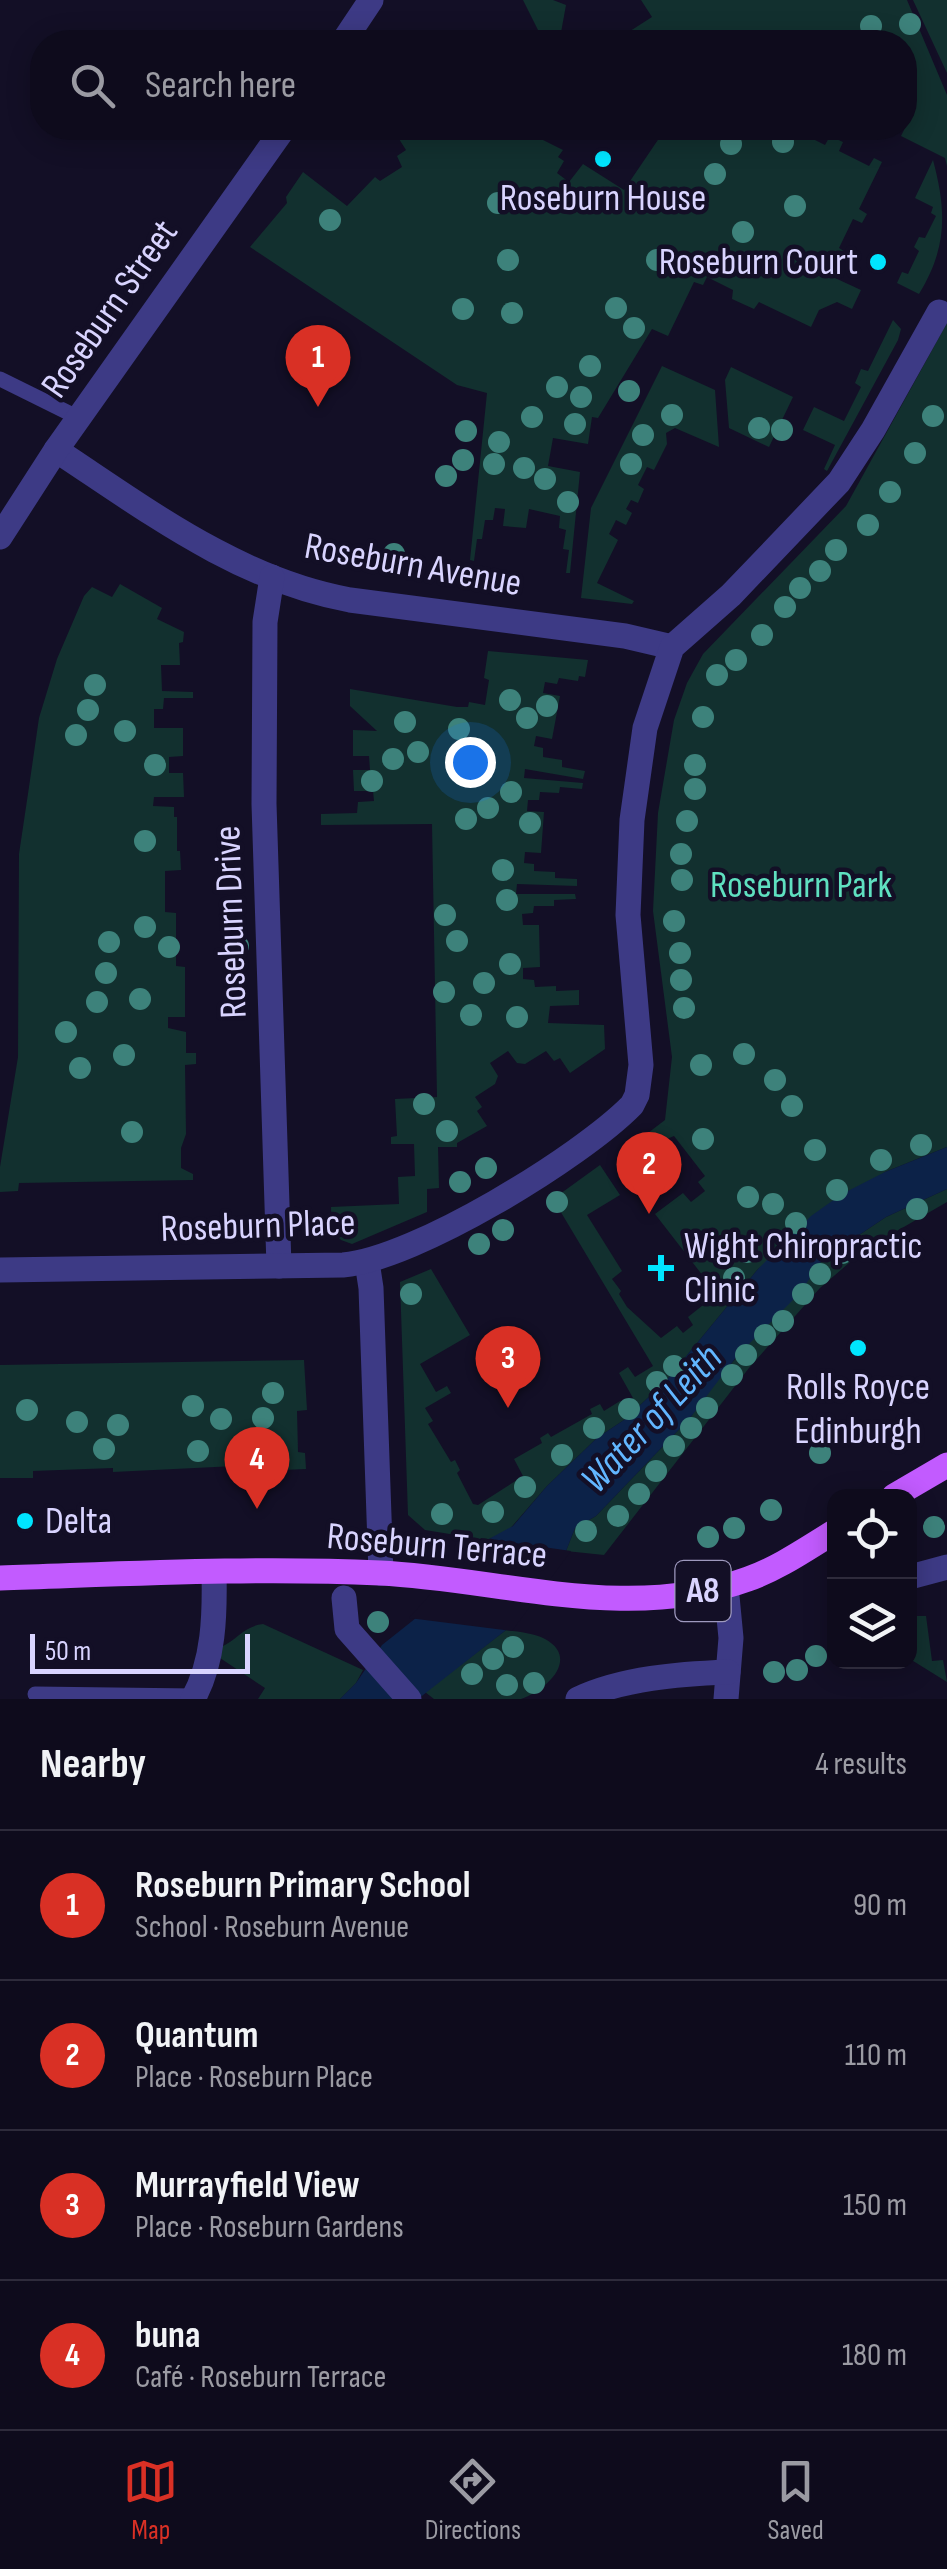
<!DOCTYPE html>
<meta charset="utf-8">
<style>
body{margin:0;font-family:"Sofia Sans Condensed",sans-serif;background:#1c1929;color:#f1f3f6}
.controls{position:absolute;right:30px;bottom:30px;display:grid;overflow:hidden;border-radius:20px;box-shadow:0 5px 25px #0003}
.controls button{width:90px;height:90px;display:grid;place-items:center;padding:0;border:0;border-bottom:2px solid #2e2b3b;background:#0e0b1c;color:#f1f3f6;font:50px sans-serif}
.scale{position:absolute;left:30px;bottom:25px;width:220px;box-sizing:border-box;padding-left:10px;border:5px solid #d9d4ff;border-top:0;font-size:28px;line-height:35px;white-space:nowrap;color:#d9d4ff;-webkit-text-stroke:8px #130f26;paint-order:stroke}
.you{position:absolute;left:470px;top:762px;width:35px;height:35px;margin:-25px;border:8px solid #fff;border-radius:50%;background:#1a73e8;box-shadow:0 0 0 15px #1a73e833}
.badge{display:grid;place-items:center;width:65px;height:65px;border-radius:50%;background:#d93025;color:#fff;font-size:32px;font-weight:700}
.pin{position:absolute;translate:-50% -82px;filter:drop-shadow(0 2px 5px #0008)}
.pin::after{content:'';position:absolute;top:52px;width:35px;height:30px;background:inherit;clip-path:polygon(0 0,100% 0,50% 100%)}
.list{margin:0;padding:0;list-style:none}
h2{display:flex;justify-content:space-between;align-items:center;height:130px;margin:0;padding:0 40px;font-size:42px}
h2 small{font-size:32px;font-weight:400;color:#9b9ba3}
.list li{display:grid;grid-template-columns:65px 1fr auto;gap:30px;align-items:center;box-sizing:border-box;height:150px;padding:0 40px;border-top:2px solid #2e2b3b}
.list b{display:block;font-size:38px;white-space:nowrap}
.list p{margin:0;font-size:32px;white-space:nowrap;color:#9b9ba3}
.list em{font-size:32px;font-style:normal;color:#9b9ba3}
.icon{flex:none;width:55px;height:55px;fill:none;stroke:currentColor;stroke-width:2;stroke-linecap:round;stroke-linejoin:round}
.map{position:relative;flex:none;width:947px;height:1699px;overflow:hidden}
.search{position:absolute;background:#0e0b1c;box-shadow:0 5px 25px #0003;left:30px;right:30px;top:30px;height:110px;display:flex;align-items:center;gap:25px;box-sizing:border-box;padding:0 35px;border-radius:40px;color:#9b9ba3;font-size:38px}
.sheet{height:730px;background:#0e0b1c}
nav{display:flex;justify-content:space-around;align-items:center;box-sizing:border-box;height:140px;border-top:2px solid #2e2b3b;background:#0e0b1c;font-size:28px;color:#9b9ba3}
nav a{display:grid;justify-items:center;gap:5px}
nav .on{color:#d93025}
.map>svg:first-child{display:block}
.green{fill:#12302f}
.water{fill:#0c2248}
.pier{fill:#130f26}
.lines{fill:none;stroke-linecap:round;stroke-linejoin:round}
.service{stroke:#3d3a85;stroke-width:15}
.pedestrian{stroke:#3d3a85;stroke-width:25}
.minor{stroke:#3d3a85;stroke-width:25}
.tertiary{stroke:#3d3a85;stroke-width:25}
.primary{stroke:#c25bff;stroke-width:25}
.tree{fill:#3d827b}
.poi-dot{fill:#00e5ff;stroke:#130f26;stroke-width:4}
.labels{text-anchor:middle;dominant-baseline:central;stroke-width:9;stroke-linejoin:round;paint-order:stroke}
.shield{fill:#130f26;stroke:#9e99be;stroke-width:2.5}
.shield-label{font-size:35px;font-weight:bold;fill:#d9d4ff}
.poi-label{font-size:38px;fill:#d9d4ff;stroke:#130f26}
.street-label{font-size:38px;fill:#d9d4ff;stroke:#130f26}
.park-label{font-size:38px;fill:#5fe0c0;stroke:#130f26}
.water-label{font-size:40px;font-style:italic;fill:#62b6ff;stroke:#130f26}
</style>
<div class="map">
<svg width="947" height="1699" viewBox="0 0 947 1699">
<rect width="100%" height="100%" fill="#130f26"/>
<g class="green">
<polygon points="523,0 553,0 566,5 560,38 562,42 534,42 542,38"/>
<polygon points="641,0 907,0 947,95 947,166 945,158 901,136 915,108 905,103 904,42 613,42 652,17"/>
<polygon points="913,0 947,0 947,73"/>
<polygon points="392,128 534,128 533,135 563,150 558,157 564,161 557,173 569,182 583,164 624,190 666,128 798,128 797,131 825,145 830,136 843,142 839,151 869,166 874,158 882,162 859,209 867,214 862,223 853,219 839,248 847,253 835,278 861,290 852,309 837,302 819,310 811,327 759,302 754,309 732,299 733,290 707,277 703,285 694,282 668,336 652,329 598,418 592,417 588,444 553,438 548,466 580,472 570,573 566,573 569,550 563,549 566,530 559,528 560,516 529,509 526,528 503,526 505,509 495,508 493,520 485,520 482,539 477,539 474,561 470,560 487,393 457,385 250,247 287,203 286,197 303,172 347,206 375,177 380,181 402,167 397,156 406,150"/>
<path d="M933,160c14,52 14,88 -14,134l-22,-11 5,-11 6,2 11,-23 -5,-4 5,-10 6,1 11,-22 -5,-3 2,-6 -18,-9z"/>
<polygon points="893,320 901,329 898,340 827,471 824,469 835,445 803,430 814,407 844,421 861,387 855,383 861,369 868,371"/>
<polygon points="947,323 947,1147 885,1172 758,1269 665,1382 624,1420 597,1438 547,1486 508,1531 487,1540 425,1530 408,1515 400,1282 431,1269 470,1335 420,1364 436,1392 447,1386 451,1393 425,1408 433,1421 428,1424 451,1462 455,1460 460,1470 457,1473 473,1504 478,1505 523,1476 514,1459 542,1443 540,1438 548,1433 551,1437 592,1414 590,1409 600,1404 604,1411 620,1401 624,1406 633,1398 619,1373 628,1367 635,1377 653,1366 553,1199 600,1165 620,1195 587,1215 622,1271 612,1279 621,1291 619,1294 627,1307 661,1338 677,1326 683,1333 693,1325 688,1317 717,1294 655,1214 683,1193 691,1202 705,1191 698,1182 705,1176 674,1136 660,1142 655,1150 644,1136 665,1120 672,1057 653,911 658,813 674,720 687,683 703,654 846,506"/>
<polygon points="662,366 715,390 719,447 675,428 666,433 667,444 654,470 647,467 638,485 644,489 638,503 631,500 626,509 632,513 626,525 616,520 609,534 618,540 597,583 634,601 632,604 581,598 591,508"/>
<polygon points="731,367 793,397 769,447 729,428 725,380"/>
<polygon points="120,584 162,608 157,619 184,632 183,642 179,643 180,665 161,665 162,691 193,692 193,698 164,698 163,709 154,709 154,728 183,728 183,756 169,757 169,773 183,773 184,797 154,797 153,806 174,807 174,817 177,817 177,851 180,851 181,870 165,871 165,912 176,913 176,966 185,967 185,1017 168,1017 168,1028 186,1032 186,1053 196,1053 196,1064 185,1065 186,1134 181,1148 181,1168 193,1174 193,1180 19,1183 18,1191 0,1192 0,1167 18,1057 19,854 29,787 39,718 57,659 84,596 92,587 112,597"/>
<polygon points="488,651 588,660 585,677 579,676 578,681 559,678 557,684 545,682 543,693 560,696 552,739 536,736 534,746 543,748 543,757 562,760 562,767 585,771 583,779 525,769 524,778 583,783 582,789 560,787 559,793 540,792 539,800 528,800 527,811 544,812 541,853 525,852 524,863 534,864 534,871 555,872 555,878 577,879 577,886 517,884 516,894 575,894 576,899 554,900 554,906 534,906 533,913 522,914 523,925 539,925 540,967 523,968 523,979 534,980 535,987 556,986 556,991 579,990 579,1005 550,1006 548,1023 604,1025 605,1049 570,1073 560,1058 554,1061 546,1051 525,1064 517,1063 508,1051 490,1063 498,1076 495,1084 475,1097 482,1107 477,1111 487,1126 457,1143 457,1147 438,1147 439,1188 427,1189 427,1212 352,1244 341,1240 332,1231 331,1207 399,1204 398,1177 415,1176 414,1144 391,1144 391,1137 397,1136 395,1099 437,1097 432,824 321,825 321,814 357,813 358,802 374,801 373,791 354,791 353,770 370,770 369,756 353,756 353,730 377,731 350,706 350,689 457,707 468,707 469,702 485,705 489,680 484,678"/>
<polygon points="947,1189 947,1202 864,1250 820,1288 749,1368 604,1555 566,1551 575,1528 596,1516 690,1418 708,1390 823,1259 886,1217"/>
<polygon points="304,1360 307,1410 297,1411 298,1452 305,1453 306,1469 283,1470 279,1464 113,1472 113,1468 33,1471 33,1478 0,1478 0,1365"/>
<polygon points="910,1616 926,1616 932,1661 943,1660 947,1682 910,1659"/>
<path d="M263,1624l100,46 -7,13 -16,16h-82l7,-11 -45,-30 1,-11c16,-7 23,-21 42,-23z"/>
<path d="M506,1630c12,2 28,3 39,9 35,19 2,51 -24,60 -16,0 -67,0 -87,0l-9,-7z"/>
</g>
<polygon class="water" points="947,1147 947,1189 886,1217 823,1259 799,1294 737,1356 690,1418 596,1516 575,1528 566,1551 506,1630 418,1699 340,1699 356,1683 382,1645 416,1618 487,1540 513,1526 547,1486 597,1438 624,1420 665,1382 758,1269 811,1216 842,1194 885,1172"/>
<polygon class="pier" points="481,1538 571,1551 512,1631 409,1618"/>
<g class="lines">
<g class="service">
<polyline points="0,379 79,418"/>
<polyline points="35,1694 194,1696"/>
</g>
<polyline class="pedestrian" points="344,1598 347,1629 409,1699"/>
<g class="minor">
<path d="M56,450c91,60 183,130 294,150l275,36 47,11"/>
<polyline points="272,577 265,622 264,804 279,1266"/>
<polyline points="367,1262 371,1288 381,1573"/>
<path d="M0,1270l343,-5c72,-6 238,-108 289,-160l5,-10 4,-30 -13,-150 4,-95 13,-92 27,-81 59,-52 108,-113 34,-52 66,-118"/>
<polyline points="910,1577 947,1567"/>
<polyline points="726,1586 731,1638 726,1699"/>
<path d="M193,1699c21,-38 22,-84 21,-127"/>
<path d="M578,1699c45,-21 101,-25 150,-27"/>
</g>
<g class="tertiary">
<polyline points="343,42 371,0"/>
<polyline points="0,537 56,450 284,128"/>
</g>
<g class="primary">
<polyline points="894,1496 947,1465"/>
<path d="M0,1578c126,-4 253,-11 380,-5 123,6 247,50 368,6 31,-11 58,-30 86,-47"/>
</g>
</g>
<g class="tree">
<circle cx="910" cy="24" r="11"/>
<circle cx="871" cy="26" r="11"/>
<circle cx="783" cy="142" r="11"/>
<circle cx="731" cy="144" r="11"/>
<circle cx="715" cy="174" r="11"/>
<circle cx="498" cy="203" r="11"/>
<circle cx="795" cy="206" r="11"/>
<circle cx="330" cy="220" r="11"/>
<circle cx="743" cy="232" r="11"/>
<circle cx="508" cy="260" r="11"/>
<circle cx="657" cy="260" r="11"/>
<circle cx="616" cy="308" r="11"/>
<circle cx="463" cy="309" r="11"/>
<circle cx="512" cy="313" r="11"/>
<circle cx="634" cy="328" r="11"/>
<circle cx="590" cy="366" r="11"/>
<circle cx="557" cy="387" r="11"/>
<circle cx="629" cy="391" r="11"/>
<circle cx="581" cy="397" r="11"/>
<circle cx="672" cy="415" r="11"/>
<circle cx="933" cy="416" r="11"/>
<circle cx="532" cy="417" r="11"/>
<circle cx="575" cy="424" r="11"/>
<circle cx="759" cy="428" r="11"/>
<circle cx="782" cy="430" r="11"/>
<circle cx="466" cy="431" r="11"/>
<circle cx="643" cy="435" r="11"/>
<circle cx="499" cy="442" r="11"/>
<circle cx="915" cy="453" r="11"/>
<circle cx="463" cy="460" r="11"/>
<circle cx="494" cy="464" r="11"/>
<circle cx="631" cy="464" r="11"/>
<circle cx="524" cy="468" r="11"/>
<circle cx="446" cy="476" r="11"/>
<circle cx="545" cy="479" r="11"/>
<circle cx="890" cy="492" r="11"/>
<circle cx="568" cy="502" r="11"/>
<circle cx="868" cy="525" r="11"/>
<circle cx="836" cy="550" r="11"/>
<circle cx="394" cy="554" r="11"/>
<circle cx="820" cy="571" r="11"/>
<circle cx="800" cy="588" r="11"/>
<circle cx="785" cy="607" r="11"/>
<circle cx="762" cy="635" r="11"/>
<circle cx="736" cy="660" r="11"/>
<circle cx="717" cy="675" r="11"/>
<circle cx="95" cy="685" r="11"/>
<circle cx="510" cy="700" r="11"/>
<circle cx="547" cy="706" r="11"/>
<circle cx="88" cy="710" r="11"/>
<circle cx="703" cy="717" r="11"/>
<circle cx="527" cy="718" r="11"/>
<circle cx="405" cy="722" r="11"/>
<circle cx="459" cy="729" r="11"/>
<circle cx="125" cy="731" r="11"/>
<circle cx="76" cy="735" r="11"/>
<circle cx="471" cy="751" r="11"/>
<circle cx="418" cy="752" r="11"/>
<circle cx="393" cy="759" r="11"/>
<circle cx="155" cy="765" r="11"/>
<circle cx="695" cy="765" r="11"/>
<circle cx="372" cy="781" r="11"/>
<circle cx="695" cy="789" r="11"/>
<circle cx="511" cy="792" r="11"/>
<circle cx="488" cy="808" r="11"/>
<circle cx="466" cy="819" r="11"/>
<circle cx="687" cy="821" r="11"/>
<circle cx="530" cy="823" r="11"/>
<circle cx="145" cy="841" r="11"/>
<circle cx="681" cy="854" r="11"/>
<circle cx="503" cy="870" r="11"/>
<circle cx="682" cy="880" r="11"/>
<circle cx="507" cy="900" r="11"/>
<circle cx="445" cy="915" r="11"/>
<circle cx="674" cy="921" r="11"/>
<circle cx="145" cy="927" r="11"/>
<circle cx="457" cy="941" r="11"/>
<circle cx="109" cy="942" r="11"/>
<circle cx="238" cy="946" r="11"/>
<circle cx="169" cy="947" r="11"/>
<circle cx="680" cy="953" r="11"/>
<circle cx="510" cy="964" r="11"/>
<circle cx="106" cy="973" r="11"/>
<circle cx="681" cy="980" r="11"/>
<circle cx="484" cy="983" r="11"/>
<circle cx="444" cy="992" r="11"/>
<circle cx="140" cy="999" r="11"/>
<circle cx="97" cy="1002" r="11"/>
<circle cx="684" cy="1008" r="11"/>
<circle cx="471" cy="1015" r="11"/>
<circle cx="517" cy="1017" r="11"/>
<circle cx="66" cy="1032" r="11"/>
<circle cx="744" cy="1054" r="11"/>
<circle cx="124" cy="1055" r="11"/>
<circle cx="701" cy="1065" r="11"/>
<circle cx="80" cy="1068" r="11"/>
<circle cx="775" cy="1080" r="11"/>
<circle cx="424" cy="1104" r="11"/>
<circle cx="792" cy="1106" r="11"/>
<circle cx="447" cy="1131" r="11"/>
<circle cx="132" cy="1132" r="11"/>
<circle cx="703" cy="1139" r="11"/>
<circle cx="921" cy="1145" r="11"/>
<circle cx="815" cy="1150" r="11"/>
<circle cx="881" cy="1160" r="11"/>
<circle cx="486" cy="1168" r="11"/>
<circle cx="639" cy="1177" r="11"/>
<circle cx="460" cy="1182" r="11"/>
<circle cx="837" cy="1190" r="11"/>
<circle cx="748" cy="1197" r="11"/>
<circle cx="557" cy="1202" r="11"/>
<circle cx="773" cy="1204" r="11"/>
<circle cx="917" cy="1209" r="11"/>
<circle cx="796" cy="1223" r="11"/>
<circle cx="503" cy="1230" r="11"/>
<circle cx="479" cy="1244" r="11"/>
<circle cx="747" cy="1252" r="11"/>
<circle cx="842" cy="1253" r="11"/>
<circle cx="820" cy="1274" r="11"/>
<circle cx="734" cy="1278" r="11"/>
<circle cx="411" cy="1294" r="11"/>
<circle cx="803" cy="1294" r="11"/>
<circle cx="783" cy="1321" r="11"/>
<circle cx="765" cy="1335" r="11"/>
<circle cx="746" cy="1355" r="11"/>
<circle cx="674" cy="1366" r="11"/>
<circle cx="732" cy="1375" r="11"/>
<circle cx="657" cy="1382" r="11"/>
<circle cx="273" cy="1393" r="11"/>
<circle cx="193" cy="1406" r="11"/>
<circle cx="707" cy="1408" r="11"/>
<circle cx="629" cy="1409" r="11"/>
<circle cx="27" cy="1410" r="11"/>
<circle cx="263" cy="1418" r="11"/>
<circle cx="221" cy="1419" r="11"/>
<circle cx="77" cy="1422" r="11"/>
<circle cx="118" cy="1425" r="11"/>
<circle cx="594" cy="1428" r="11"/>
<circle cx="691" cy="1428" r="11"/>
<circle cx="674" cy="1446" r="11"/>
<circle cx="104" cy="1449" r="11"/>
<circle cx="198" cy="1451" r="11"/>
<circle cx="820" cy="1453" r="11"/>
<circle cx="562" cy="1455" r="11"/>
<circle cx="656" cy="1471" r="11"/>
<circle cx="525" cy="1487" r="11"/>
<circle cx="639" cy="1494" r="11"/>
<circle cx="771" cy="1510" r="11"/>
<circle cx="493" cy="1512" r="11"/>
<circle cx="442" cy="1514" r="11"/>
<circle cx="618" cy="1516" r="11"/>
<circle cx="934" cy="1527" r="11"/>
<circle cx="734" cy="1528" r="11"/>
<circle cx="586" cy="1531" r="11"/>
<circle cx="708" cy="1537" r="11"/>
<circle cx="378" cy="1622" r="11"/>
<circle cx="513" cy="1647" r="11"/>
<circle cx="816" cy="1656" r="11"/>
<circle cx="493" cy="1659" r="11"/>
<circle cx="797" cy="1670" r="11"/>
<circle cx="774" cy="1672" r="11"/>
<circle cx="472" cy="1674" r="11"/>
<circle cx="534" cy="1683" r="11"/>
<circle cx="507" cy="1685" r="11"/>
</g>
<g class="poi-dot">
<circle cx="603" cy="159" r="10"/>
<circle cx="878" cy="262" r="10"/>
<path d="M656 1253h10v10h10v10h-10v10h-10v-10h-10v-10h10z"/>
<circle cx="858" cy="1348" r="10"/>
<circle cx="25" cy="1521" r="10"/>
</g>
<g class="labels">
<rect class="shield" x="675.5" y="1561" width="55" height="60" rx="8"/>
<g class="shield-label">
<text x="703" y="1591">A8</text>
</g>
<g class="poi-label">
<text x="603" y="198">Roseburn House</text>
<text x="858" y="262" text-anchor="end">Roseburn Court</text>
<text x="684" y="1246" text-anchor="start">Wight Chiropractic<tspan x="684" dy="44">Clinic</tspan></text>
<text x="858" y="1387">Rolls Royce<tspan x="858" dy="44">Edinburgh</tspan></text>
<text x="45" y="1521" text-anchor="start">Delta</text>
</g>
<g class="street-label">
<text transform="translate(110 309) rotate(-55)">Roseburn Street</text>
<text transform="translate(413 565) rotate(10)">Roseburn Avenue</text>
<text transform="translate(231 922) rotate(-92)">Roseburn Drive</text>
<text transform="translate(258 1226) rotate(-2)">Roseburn Place</text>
<text transform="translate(437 1546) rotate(5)">Roseburn Terrace</text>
</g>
<g class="park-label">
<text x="801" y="885">Roseburn Park</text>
</g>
<g class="water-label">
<text transform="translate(652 1419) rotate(-47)">Water of Leith</text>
</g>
</g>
</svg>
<div class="controls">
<button><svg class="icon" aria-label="locate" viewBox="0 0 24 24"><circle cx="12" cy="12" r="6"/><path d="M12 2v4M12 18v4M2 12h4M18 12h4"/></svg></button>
<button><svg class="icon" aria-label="layers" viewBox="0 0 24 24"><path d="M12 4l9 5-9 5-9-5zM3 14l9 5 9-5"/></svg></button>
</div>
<div class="scale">50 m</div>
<div class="you"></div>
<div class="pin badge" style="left:318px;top:407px">1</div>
<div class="pin badge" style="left:649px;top:1214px">2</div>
<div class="pin badge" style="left:508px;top:1408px">3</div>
<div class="pin badge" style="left:257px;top:1509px">4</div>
<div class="search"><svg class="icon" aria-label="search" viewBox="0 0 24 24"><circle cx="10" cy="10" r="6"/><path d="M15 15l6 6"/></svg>Search here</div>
</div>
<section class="sheet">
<h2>Nearby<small>4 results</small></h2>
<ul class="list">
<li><span class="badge">1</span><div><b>Roseburn Primary School</b><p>School · Roseburn Avenue</p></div><em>90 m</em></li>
<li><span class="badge">2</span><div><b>Quantum</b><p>Place · Roseburn Place</p></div><em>110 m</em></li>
<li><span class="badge">3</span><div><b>Murrayfield View</b><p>Place · Roseburn Gardens</p></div><em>150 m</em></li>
<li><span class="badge">4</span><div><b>buna</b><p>Café · Roseburn Terrace</p></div><em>180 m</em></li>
</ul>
</section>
<nav>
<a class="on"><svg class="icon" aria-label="map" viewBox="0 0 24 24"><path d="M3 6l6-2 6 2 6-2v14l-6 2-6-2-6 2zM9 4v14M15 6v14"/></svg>Map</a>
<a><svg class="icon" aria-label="directions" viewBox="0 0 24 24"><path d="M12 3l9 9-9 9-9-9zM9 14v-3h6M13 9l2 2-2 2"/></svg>Directions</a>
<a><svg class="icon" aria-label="saved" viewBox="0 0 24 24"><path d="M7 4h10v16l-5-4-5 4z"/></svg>Saved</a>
</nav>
